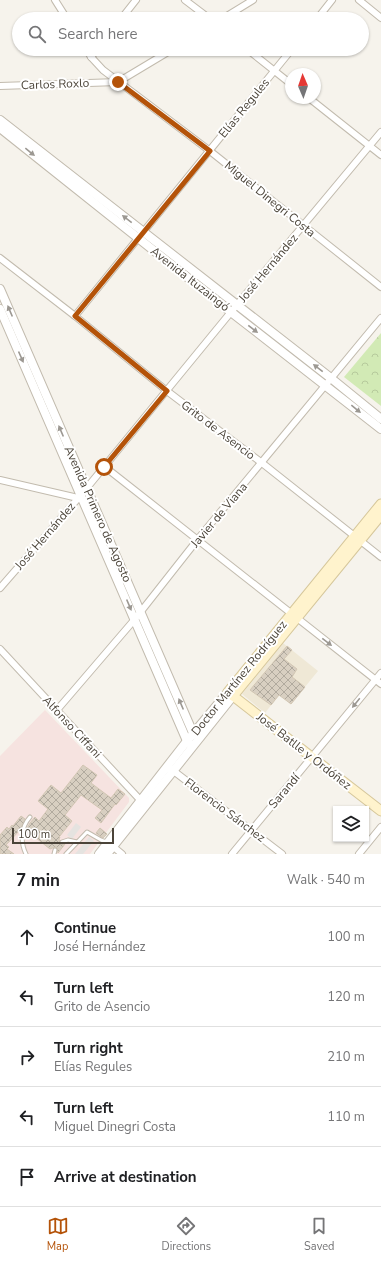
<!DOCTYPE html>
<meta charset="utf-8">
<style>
body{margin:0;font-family:"Nunito Sans",sans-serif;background:#f6f6f6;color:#202124}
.controls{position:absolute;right:12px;bottom:12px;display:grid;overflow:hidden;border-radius:0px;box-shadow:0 1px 3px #0004}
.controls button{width:36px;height:36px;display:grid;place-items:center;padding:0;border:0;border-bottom:1px solid #e0e0e0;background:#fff;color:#202124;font:20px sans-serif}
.compass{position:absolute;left:285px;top:68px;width:36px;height:36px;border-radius:50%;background:#fff;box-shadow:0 1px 3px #0004;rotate:358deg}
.scale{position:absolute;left:12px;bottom:10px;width:102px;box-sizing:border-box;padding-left:4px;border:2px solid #4b4439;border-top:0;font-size:11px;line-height:14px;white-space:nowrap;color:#4b4439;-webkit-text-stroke:3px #fff;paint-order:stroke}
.stop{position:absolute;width:12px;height:12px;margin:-9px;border:3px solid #b45309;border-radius:50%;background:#fff}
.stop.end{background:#b45309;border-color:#fff;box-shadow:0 1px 4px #0008}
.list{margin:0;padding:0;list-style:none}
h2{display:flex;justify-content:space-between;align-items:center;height:52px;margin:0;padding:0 16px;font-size:17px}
h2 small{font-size:13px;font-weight:400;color:#757577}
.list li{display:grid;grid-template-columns:26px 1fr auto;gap:12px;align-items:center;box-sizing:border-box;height:60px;padding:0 16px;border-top:1px solid #e0e0e0}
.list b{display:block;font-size:15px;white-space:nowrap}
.list p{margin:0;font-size:13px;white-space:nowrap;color:#757577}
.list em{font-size:13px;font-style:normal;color:#757577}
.icon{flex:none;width:22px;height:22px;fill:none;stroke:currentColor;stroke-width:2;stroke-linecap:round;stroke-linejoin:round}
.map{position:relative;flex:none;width:381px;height:854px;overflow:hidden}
.search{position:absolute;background:#fff;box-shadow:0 1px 3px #0004;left:12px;right:12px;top:12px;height:44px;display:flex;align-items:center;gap:10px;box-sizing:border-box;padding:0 14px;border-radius:22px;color:#757577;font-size:15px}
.sheet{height:352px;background:#fff}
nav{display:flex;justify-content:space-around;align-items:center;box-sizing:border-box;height:56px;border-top:1px solid #e0e0e0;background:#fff;font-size:11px;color:#757577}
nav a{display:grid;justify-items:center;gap:2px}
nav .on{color:#b45309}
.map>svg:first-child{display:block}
.education{fill:#efe8d6}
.medical{fill:#f6e3e0}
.park{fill:url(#park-crowns)}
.parking{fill:#e5e3e0}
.building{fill:url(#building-cross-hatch);stroke:#d3c7b4}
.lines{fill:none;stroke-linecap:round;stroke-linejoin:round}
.service-casing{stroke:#c2bbae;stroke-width:5}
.minor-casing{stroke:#c2bbae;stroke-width:8}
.tertiary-casing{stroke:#c2bbae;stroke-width:10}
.secondary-casing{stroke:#d6c79b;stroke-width:11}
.service{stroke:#fff;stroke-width:3}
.minor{stroke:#fff;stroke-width:6}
.tertiary{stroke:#fff;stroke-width:8}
.secondary{stroke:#fff3cd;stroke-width:9}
.oneway{fill:#9c9892}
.route{stroke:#b45309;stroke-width:5}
.labels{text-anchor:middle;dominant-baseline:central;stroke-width:4;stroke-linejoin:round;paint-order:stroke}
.street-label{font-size:12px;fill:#4b4439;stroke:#fff}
</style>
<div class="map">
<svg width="381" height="854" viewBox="0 0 381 854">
<defs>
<pattern id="park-crowns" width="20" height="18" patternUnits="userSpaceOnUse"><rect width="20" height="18" fill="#d2eab5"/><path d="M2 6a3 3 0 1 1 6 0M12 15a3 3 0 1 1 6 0" fill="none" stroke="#b6ca9c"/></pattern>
<pattern id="building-cross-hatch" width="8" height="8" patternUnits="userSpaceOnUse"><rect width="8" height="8" fill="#d8cfc1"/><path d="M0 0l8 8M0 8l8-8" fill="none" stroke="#b1aa9e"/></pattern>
</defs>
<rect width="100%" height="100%" fill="#f6f3ec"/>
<polygon class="education" points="283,643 318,671 291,704 279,695 265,713 242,694"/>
<polygon class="medical" points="45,710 129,798 129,802 90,854 0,854 0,756"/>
<polygon class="park" points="381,333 381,406 344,377"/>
<g class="parking">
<polygon points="76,823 81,827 72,839 67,835"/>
<polygon points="89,837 94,841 83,854 75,854"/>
</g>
<g class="building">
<polygon points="287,646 292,650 284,659 297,669 292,677 305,687 291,704 279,695 271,705 250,690"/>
<polygon points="83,765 97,775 91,783 111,798 118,789 125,794 116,805 115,804 101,823 95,818 102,810 81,795 65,815 72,821 59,837 60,837 59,839 60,844 65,844 58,853 57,848 55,847 50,849 26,830 30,823 35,817 39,821 48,809 38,801 51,785 61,793"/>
<polygon points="21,816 25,819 20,830 6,845 9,847 7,849 14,854 0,854 0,835 7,827 9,829 12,825 13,826"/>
<polygon points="100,828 107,834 103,838 96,833"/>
</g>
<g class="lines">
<g class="service-casing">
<g id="service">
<polyline points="62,842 68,840 77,842"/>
<path d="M26,854c-6,-12 -5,-27 4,-37"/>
<polyline points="54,854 55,850"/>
<polyline points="66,854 87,832 101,840 106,842"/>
</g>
</g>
<g class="minor-casing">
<g id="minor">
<polyline points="55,0 67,19"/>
<polyline points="185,0 210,19"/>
<polyline points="359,0 381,18"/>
<polyline points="121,19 136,0"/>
<polyline points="222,19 253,0"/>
<polyline points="317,19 332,0"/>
<polyline points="86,49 91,57 103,70 210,151 381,287"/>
<polyline points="247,49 291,84"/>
<polyline points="91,57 97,49"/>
<polyline points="0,86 118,82 173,49"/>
<polyline points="309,98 381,155"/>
<polyline points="0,258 75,316 167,391 262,463 381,557"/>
<polyline points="75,316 292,49"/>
<polyline points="105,467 381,684"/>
<polyline points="0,480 78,498"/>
<polyline points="0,588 81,495 231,312 381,132"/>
<polyline points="0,649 143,803"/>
<polyline points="57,710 135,619 198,539 381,318"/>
<polyline points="171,769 282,854"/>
<polyline points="110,844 122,854"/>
<polyline points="232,854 381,673"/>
<polyline points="359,854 381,827"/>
</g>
</g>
<g class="tertiary-casing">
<g id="tertiary">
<polyline points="0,120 332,379 381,419"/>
<polyline points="0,128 231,312 381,429"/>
<polyline points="0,289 193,733 199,737"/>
<polyline points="0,309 187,741 192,746"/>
<polyline points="99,854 187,741 228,692"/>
<polyline points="107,854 233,696"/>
</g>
</g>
<g class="secondary-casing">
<g id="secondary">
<polyline points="381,504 228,692 381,811"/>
<polyline points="233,696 381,515"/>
</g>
</g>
<use href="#service" class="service"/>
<use href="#minor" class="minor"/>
<use href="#tertiary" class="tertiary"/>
<use href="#secondary" class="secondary"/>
</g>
<defs><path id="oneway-solid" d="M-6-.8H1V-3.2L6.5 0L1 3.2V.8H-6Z"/></defs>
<g class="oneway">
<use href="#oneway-solid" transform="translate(30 152) rotate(39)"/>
<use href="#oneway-solid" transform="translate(127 219) rotate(-142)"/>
<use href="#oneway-solid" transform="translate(10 311) rotate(-113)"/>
<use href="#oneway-solid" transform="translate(253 329) rotate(38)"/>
<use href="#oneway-solid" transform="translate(21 357) rotate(66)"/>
<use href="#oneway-solid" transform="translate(318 368) rotate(-142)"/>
<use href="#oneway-solid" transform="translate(356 409) rotate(39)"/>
<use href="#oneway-solid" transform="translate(61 431) rotate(-113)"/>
<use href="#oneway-solid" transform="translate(129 605) rotate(67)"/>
<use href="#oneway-solid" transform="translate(327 642) rotate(38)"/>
<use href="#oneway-solid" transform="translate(356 703) rotate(129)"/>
<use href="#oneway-solid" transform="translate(181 704) rotate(-113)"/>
</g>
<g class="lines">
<polyline class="route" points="104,467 167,391 75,316 210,151 118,82"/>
</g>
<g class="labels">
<g class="street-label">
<text transform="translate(55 84) rotate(-2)">Carlos Roxlo</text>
<text transform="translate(244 108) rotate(-51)">Elías Regules</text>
<text transform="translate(270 199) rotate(39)">Miguel Dinegri Costa</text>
<text transform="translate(268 268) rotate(-50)">José Hernández</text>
<text transform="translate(190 279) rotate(38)">Avenida Ituzaingó</text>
<text transform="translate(218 430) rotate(37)">Grito de Asencio</text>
<text transform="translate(98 514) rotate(66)">Avenida Primero de Agosto</text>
<text transform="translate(219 515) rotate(-50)">Javier de Viana</text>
<text transform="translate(45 536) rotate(-49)">José Hernández</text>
<text transform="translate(239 678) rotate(-51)">Doctor Martínez Rodríguez</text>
<text transform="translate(72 727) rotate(47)">Alfonso Ciffani</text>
<text transform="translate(304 751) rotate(38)">José Batlle y Ordóñez</text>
<text transform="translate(284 791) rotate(-50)">Sarandí</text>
<text transform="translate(225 810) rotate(37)">Florencio Sánchez</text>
</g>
</g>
</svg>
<div class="controls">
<button><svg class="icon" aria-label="layers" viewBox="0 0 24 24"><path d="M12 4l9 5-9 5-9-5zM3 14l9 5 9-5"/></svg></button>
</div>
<svg class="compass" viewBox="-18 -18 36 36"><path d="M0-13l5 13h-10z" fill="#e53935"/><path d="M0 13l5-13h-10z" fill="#757577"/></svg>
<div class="scale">100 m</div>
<div class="stop" style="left:104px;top:467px"></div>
<div class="stop end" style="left:118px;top:82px"></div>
<div class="search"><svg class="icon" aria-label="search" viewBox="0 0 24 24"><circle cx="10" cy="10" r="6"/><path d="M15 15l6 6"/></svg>Search here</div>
</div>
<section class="sheet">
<h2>7 min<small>Walk · 540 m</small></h2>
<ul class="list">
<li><svg class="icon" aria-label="ahead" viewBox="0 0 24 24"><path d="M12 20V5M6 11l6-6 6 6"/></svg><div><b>Continue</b><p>José Hernández</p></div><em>100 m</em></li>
<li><svg class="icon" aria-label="left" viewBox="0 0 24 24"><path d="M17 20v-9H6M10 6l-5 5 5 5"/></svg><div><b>Turn left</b><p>Grito de Asencio</p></div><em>120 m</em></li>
<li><svg class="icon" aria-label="right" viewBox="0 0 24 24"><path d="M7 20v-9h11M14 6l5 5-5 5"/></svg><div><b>Turn right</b><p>Elías Regules</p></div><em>210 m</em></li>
<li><svg class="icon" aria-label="left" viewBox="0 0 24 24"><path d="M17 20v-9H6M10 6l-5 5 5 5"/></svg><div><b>Turn left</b><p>Miguel Dinegri Costa</p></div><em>110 m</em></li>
<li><svg class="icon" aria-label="arrive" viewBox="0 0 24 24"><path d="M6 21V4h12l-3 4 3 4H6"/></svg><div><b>Arrive at destination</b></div></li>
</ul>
</section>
<nav>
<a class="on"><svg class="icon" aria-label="map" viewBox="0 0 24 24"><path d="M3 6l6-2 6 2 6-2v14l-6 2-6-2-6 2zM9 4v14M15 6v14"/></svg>Map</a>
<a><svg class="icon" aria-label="directions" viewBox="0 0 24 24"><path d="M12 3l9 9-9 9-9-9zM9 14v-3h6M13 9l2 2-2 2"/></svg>Directions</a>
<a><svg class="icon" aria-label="saved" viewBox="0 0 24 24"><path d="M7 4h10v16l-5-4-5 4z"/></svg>Saved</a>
</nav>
